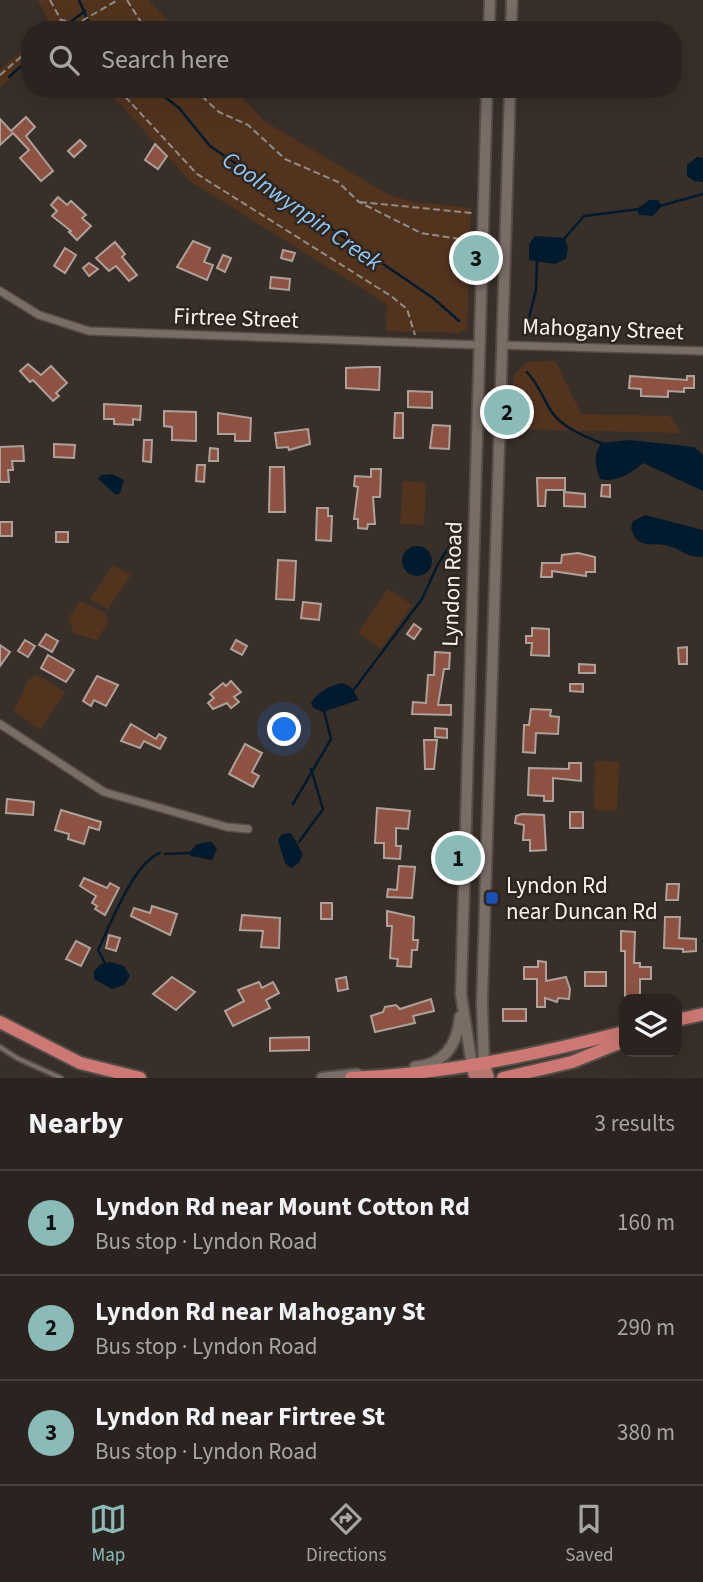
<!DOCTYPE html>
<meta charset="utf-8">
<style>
body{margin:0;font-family:"Source Sans 3",sans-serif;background:#332b28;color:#f1f3f6}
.controls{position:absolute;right:21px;bottom:21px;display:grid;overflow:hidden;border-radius:14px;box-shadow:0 7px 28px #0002}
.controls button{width:63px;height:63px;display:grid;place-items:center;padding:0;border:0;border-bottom:2px solid #47403d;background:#2b231f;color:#f1f3f6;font:35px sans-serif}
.you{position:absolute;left:285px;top:730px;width:24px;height:24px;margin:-18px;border:5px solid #fff;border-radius:50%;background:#1a73e8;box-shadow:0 0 0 10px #1a73e833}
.badge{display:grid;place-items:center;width:46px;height:46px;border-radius:50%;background:#8bbbb9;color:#111;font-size:23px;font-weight:700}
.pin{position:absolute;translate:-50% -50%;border:4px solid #fff;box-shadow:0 2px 7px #0006}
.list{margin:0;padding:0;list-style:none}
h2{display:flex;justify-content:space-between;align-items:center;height:91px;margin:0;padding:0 28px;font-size:30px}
h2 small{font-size:23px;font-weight:400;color:#a6a4a4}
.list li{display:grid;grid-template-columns:46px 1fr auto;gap:21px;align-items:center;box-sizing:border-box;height:105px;padding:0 28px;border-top:2px solid #47403d}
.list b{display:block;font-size:26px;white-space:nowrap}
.list p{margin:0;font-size:23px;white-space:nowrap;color:#a6a4a4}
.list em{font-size:23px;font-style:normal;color:#a6a4a4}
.icon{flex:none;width:38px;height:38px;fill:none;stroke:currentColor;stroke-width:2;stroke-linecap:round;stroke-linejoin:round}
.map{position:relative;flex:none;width:703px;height:1078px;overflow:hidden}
.search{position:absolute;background:#2b231f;box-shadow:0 7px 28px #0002;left:21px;right:21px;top:21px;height:77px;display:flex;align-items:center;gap:18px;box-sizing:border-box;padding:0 24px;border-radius:28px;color:#a6a4a4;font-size:26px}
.sheet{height:406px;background:#2b231f}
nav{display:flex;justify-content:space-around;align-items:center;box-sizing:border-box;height:98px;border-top:2px solid #47403d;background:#2b231f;font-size:19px;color:#a6a4a4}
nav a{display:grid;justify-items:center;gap:4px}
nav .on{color:#8bbbb9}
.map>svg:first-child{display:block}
.green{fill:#52341e}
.water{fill:#021a2e}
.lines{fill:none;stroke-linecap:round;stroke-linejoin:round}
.stream{stroke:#021a2e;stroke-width:2.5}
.building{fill:#8d5242;stroke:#aea09b;stroke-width:2}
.service-casing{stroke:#544c46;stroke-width:7}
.minor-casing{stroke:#544c46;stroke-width:10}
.secondary-casing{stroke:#544c46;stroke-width:14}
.primary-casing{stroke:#544c46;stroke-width:16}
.trunk-casing{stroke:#544c46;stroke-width:16}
.path{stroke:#948c87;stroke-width:2;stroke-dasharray:7 3.5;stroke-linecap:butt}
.service{stroke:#796d66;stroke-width:3.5}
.minor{stroke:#796d66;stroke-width:7}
.secondary{stroke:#796d66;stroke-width:10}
.primary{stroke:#b87570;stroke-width:12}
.trunk{stroke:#cd7874;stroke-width:12}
.transit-dot{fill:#1a4fb4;stroke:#2f251f;stroke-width:2.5}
.labels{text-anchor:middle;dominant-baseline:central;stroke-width:5;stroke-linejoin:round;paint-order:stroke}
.street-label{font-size:23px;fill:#f8f2ee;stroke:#2f251f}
.poi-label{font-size:23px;fill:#f8f2ee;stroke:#2f251f;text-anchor:start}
.water-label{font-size:24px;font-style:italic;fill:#8ec5f6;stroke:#2f251f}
</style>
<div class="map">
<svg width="703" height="1078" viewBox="0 0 703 1078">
<rect width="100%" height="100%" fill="#392f29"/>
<g class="green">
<polygon points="38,0 148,0 177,30 44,30 48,21"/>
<polygon points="30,43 30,61 0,88 0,70"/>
<polygon points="106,89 234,89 264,121 387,194 412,202 471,208 467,329 459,333 386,331 387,304 190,181"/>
<polygon points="555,361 581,414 670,416 681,433 513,429 514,375 527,362"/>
<polygon points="403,481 426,483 424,525 400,524"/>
<polygon points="113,565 131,575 108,609 90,599"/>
<polygon points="388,589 412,605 381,649 358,633"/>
<polygon points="80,601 105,613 108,622 97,640 73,633 69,617"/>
<polygon points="37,675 65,692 40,730 14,711 28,680"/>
<polygon points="595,761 619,762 617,811 594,810"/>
</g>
<g class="water">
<polygon points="697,157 703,158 703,182 694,181 687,176 687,165"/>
<polygon points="649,200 658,200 662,206 653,216 639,215 637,209"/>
<polygon points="535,236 565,238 568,248 566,259 555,264 529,260 529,244"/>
<path d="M630,440l64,7 9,8v36l-60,-28c-11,10 -27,20 -43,16 -5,-14 -7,-22 1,-36z"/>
<polygon points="112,474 124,480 120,493 116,495 98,479 101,475"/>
<path d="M645,515l58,15v27c-17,0 -18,-5 -31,-10 -16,-7 -34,6 -41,-19l2,-7z"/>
<circle cx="417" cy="561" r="15"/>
<path d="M342,683l9,4 8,13 -36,12 -10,-4 -2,-5c5,-10 20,-18 31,-20z"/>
<polygon points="291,833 303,854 299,863 291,868 285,863 278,840 282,834"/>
<polygon points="205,842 212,842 217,849 212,860 191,856 189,853 196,845"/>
<polygon points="111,962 124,966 130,976 124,985 112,989 94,979 94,971 101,964"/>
</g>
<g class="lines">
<g class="stream">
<polyline points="79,0 92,30"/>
<polyline points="60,30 85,11"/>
<polyline points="9,77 30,58"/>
<polyline points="155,89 179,108 210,146 433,298 459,321"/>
<polyline points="660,206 703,194"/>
<polyline points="564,239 584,216 640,209"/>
<polyline points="528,322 536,290 537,261"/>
<path d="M527,372c14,16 14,23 24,39 10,16 35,26 52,33"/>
<polyline points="352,692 422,599 438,564 449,547"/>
<polyline points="293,804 331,739 324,711"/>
<polyline points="299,842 323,809 311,769"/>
<polyline points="165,854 190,853"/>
<path d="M105,963l-7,-13c13,-26 35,-87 62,-97"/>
</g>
</g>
<g class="building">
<polygon points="26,117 35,127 26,136 53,171 41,181 20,158 29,150 13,133 0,145 0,119 11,131"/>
<polygon points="80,140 86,146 74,157 68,151"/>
<polygon points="155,144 167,156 158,169 145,160"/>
<polygon points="58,197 67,205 71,201 86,215 82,218 91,226 77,240 69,232 71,231 52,216 57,211 51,205"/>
<polygon points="193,241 210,248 204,262 213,265 207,280 177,267"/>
<polygon points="115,242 125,254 122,257 137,275 129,281 116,266 109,271 96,258"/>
<polygon points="65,248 76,255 65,273 54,266"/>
<polygon points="283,250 295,253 292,261 281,258"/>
<polygon points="223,255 231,258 225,272 217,268"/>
<polygon points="89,263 98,269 89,276 83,268"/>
<polygon points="271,277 290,279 289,290 270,288"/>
<polygon points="28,364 41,375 51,366 67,383 56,393 59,396 53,401 33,380 30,382 20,371"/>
<polygon points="368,367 380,367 379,390 346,388 346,368"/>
<polygon points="630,376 687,380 687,376 694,376 694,388 684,388 684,392 668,391 668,397 641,396 641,389 629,388"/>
<polygon points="408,391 432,392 432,408 408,407"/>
<polygon points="104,404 141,406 140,420 133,419 133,425 114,424 114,419 104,419"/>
<polygon points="164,411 196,412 196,441 172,440 172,427 164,426"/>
<polygon points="218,413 251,418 250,441 235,441 235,434 218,434"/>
<polygon points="395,413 403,413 403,438 394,438"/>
<polygon points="433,425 450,426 449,449 430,448"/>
<polygon points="308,429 310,444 289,450 288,447 277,448 275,433"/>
<polygon points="144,440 152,440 151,462 143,461"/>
<polygon points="54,444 75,445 74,458 54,457"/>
<polygon points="23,446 24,461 12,461 13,470 8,470 9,482 0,482 0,447"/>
<polygon points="210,448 218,449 218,461 209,461"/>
<polygon points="197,465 205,465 204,482 196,481"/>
<polygon points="270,467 284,467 285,512 269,512"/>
<polygon points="371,469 381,469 380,497 373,497 375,524 368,524 367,529 358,528 358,519 354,519 358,487 354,486 355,476 371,477"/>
<polygon points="537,478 565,478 565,490 546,490 545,506 538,506"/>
<polygon points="602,485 610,485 610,497 601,496"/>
<polygon points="564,492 585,494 585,507 564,506"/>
<polygon points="317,508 328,508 328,516 332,516 331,541 316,540"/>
<rect x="0" y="522" width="12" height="14"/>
<rect x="56" y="532" width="12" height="10"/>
<polygon points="578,553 595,557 595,572 586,572 586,576 552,571 552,577 541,577 542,563 561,563 562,555"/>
<polygon points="278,560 296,561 294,600 276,599"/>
<polygon points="303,602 321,604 319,620 301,618"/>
<polygon points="414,624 421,629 414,639 407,634"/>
<polygon points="532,628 549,629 549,656 531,655 532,643 526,643 526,636 532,636"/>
<polygon points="46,634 58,641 52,652 39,645"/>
<polygon points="25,640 35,646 28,657 18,651"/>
<polygon points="236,640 247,646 242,655 231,649"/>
<polygon points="0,645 10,652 0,666"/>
<polygon points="687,647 687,664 679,664 678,648"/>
<polygon points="435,652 450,653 449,669 444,669 438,705 451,705 451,715 412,714 413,702 426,703 428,675 434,675"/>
<polygon points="48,655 74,670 66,682 41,668"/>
<polygon points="579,664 595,665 595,673 579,673"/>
<polygon points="97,676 118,685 106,706 94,700 91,706 83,701"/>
<polygon points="231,681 241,692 234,697 239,702 231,708 227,703 213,709 208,703 214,698 210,694 223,683 226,686"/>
<polygon points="570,684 583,684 583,692 570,691"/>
<polygon points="531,709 551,710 550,716 559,717 558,734 536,733 535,753 523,752 524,725 529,725"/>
<polygon points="131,724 156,739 159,734 166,738 160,749 144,741 140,748 121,741"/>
<polygon points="435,728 447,729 447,738 435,737"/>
<polygon points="424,740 437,740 434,769 425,769"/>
<polygon points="245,744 262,753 252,772 259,776 253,787 229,774"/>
<polygon points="569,763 581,763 581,781 553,778 553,801 544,801 544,796 528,795 529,768 569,769"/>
<polygon points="7,799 34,802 33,815 6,813"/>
<polygon points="377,808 410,811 408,829 396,828 396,846 401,846 400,859 384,858 384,843 375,843"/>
<polygon points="61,810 101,822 99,830 89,827 84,844 68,839 69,834 55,830"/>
<rect x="570" y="812" width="13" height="16"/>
<polygon points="522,814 544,815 546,850 530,851 530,840 523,840 524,825 515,823 516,816"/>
<polygon points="399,866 415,867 412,898 387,897 388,889 397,890"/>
<polygon points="84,878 107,888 110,883 119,888 105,915 95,909 97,906 92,903 96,896 80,886"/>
<polygon points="667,884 679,884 678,900 666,900"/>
<rect x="321" y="903" width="11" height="16"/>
<polygon points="152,906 177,914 170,935 131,916 134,908 150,913"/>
<polygon points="387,911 414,917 413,940 418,940 417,950 412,950 411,967 397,966 398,959 390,958 392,926 387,926"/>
<polygon points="242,915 280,918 279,948 261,947 263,931 240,930"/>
<polygon points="665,917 680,917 679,938 696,939 696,951 683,952 683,949 664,948"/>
<polygon points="621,931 635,932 634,963 640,963 640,967 651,967 651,979 640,979 640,999 625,999 625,951 621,951"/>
<polygon points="109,935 120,938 116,951 106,948"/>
<polygon points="76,941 90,948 81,966 66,959"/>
<polygon points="538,961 546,962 546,981 566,977 570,989 569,999 558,998 557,1002 545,998 545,1007 537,1007 537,979 524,979 524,967 538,967"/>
<rect x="585" y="972" width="21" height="14"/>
<polygon points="172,977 195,992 176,1010 153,994"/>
<polygon points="346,977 348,989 338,991 336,979"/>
<polygon points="259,982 262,988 273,982 279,993 266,1000 270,1008 233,1026 225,1011 244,1001 238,990"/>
<polygon points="431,999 434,1011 413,1016 415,1023 375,1032 371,1016 383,1012 385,1007 396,1005 400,1009"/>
<rect x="503" y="1009" width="23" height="12"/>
<polygon points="309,1037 309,1050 270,1051 270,1038"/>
</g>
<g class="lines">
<g class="service-casing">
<polyline id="service" points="0,1047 17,1058 61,1078"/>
</g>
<g class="minor-casing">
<g id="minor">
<polyline points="0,291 39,315 89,331 480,345"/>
<polyline points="502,345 703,351"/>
<polyline points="0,724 104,792 227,827 248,829"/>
</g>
</g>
<g class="secondary-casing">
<g id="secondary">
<polyline points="489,30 490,0"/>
<polyline points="511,30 512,0"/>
<polyline points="484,1065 482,1002 510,89"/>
<polyline points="472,1066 461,994 487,89"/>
<path d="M415,1067c29,-3 42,-21 45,-50"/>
<polyline points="322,1078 357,1074"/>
</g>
</g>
<g class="primary-casing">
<g id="primary">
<polyline points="484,1065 488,1078"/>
<polyline points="472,1066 476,1078"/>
</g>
</g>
<g class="trunk-casing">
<g id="trunk">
<polyline points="677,1020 703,1014"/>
<polyline points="0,1022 80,1063 140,1078"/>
<path d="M351,1078c94,-4 183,-23 273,-46"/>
<polyline points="503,1078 572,1062 624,1041"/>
</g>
</g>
<g class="path">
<polyline points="50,0 61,20 69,21 74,30"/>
<polyline points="127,0 146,30"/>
<polyline points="73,26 118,0"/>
<polyline points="51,30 60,21"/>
<polyline points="0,75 30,49"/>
<polyline points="118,89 197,174 391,296 407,309 415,335"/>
<polyline points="194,89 219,112 248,125 285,159 338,182 359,202 421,233 472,241"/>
<polyline points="360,202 472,213"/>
</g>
<use href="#service" class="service"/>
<use href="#minor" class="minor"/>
<use href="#secondary" class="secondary"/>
<use href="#primary" class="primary"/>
<use href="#trunk" class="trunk"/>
</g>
<rect class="transit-dot" x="485" y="891" width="14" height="14" rx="3.5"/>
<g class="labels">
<g class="street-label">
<text transform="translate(236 318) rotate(2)">Firtree Street</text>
<text transform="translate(603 329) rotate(2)">Mahogany Street</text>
<text transform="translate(452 584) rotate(-88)">Lyndon Road</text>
</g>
<g class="poi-label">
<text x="506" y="885">Lyndon Rd<tspan x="506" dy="26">near Duncan Rd</tspan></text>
</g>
<g class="water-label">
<text transform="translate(302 211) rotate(35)">Coolnwynpin Creek</text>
</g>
</g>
</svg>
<div class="controls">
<button><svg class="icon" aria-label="layers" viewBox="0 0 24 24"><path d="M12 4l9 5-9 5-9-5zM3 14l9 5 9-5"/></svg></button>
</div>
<div class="you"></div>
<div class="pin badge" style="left:458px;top:858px">1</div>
<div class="pin badge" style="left:507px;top:412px">2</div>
<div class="pin badge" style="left:476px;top:258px">3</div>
<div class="search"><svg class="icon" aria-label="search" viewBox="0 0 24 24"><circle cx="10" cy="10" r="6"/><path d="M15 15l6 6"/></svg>Search here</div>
</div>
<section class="sheet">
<h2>Nearby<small>3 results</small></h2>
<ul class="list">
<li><span class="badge">1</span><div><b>Lyndon Rd near Mount Cotton Rd</b><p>Bus stop · Lyndon Road</p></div><em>160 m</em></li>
<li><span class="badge">2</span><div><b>Lyndon Rd near Mahogany St</b><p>Bus stop · Lyndon Road</p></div><em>290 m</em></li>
<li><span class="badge">3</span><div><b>Lyndon Rd near Firtree St</b><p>Bus stop · Lyndon Road</p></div><em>380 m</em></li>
</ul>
</section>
<nav>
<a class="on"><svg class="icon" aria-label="map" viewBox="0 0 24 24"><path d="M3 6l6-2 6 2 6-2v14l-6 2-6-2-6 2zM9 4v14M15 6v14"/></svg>Map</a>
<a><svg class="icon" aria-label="directions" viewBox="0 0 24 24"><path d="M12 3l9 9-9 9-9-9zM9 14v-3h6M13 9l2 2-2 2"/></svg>Directions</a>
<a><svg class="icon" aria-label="saved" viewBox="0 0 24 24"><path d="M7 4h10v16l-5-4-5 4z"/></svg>Saved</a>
</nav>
